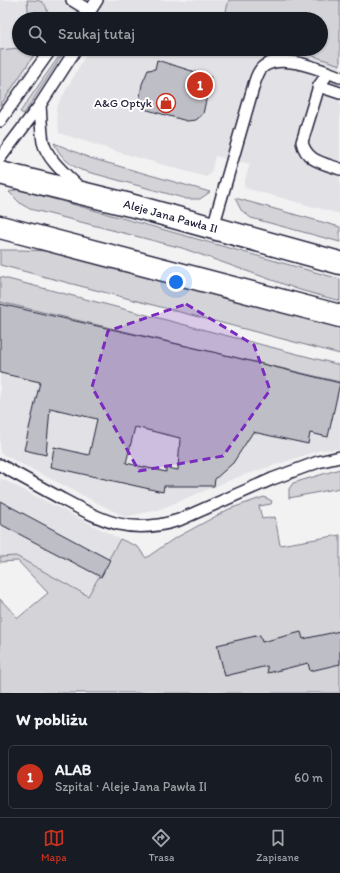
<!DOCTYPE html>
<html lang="pl">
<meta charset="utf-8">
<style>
body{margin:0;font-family:Itim,sans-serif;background:#242831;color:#f1f3f6}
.you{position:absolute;left:176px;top:282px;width:14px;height:14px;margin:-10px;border:3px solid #fff;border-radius:50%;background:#1a73e8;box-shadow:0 0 0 6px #1a73e833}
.badge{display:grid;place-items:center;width:26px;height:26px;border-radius:50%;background:#c8321e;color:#fff;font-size:13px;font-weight:700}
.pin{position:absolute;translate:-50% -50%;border:2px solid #fff;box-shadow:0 1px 4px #0006}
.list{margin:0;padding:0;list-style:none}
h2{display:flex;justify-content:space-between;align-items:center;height:52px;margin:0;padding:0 16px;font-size:17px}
h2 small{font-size:13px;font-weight:400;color:#9ea1a6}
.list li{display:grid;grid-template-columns:26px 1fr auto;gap:12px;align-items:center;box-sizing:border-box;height:64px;margin:0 8px 8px;padding:0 8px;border:1px solid #363941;border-radius:6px}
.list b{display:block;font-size:15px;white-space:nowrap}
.list p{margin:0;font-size:13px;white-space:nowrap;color:#9ea1a6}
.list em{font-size:13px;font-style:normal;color:#9ea1a6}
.icon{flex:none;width:22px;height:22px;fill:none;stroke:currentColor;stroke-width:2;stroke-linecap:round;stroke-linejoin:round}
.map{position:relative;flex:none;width:340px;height:693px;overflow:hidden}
.search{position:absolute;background:#171b24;box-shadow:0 1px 3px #0004;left:12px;right:12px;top:12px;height:44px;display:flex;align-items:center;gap:10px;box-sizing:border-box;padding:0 14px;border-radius:22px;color:#9ea1a6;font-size:15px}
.sheet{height:124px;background:#171b24}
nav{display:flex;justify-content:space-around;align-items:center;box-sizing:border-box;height:56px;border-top:1px solid #363941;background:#171b24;font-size:11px;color:#9ea1a6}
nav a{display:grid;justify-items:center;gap:2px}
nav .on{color:#c8321e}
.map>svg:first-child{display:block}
.built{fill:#e2e2e6}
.green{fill:#d3d3d8;stroke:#7a7a8a}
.building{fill:#bebec6;stroke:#22223b;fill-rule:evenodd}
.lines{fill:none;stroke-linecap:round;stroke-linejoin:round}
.service-casing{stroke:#22223b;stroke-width:14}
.trunk-casing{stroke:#22223b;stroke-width:25}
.service{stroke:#fff;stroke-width:11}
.trunk{stroke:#fff;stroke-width:22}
.marked{fill:#7b2cbf;fill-opacity:0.2;stroke:#7b2cbf;stroke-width:3;stroke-dasharray:8 5;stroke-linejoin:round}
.labels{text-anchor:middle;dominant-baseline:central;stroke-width:4;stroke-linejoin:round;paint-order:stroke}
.poi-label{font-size:12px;fill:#22223b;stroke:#fff;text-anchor:end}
.street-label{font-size:12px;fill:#22223b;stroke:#fff}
</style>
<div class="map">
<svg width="340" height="693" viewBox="0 0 340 693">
<rect width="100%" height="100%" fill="#f2f2f3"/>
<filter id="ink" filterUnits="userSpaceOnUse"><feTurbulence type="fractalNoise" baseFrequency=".025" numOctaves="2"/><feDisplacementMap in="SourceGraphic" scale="8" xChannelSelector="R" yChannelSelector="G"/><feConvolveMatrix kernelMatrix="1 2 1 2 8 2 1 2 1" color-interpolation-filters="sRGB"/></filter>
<g filter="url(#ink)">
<g class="built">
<polygon points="0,0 229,0 224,19 19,19 19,49 39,49 1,107 0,107"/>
<polygon points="89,49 293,49 340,65 340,214 245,188 244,183 250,164 215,156 211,174 206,177 125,154 59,133 56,108"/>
<polygon points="0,302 340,382 340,449 321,450 238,477 158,510 125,517 0,453"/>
<polygon points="0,478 120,539 88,596 16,556 0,557"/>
</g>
<g class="green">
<path d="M27,0c16,0 20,1 21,19h-19z"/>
<polygon points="229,0 340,0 340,65 293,49 321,49 321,19 224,19"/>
<polygon points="19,48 38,49 0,106 0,50"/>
<polygon points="64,49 66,49 24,114 20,112"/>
<path d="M54,143l36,15 120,34 -10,7h-13l-106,-29c-13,-6 -21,-14 -27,-27z"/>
<polygon points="18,189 340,279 340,301 300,290 182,248 30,209 21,204 9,192"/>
<polygon points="235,198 340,227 340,242 251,218 241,210"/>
<polygon points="0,250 21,250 49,251 340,326 340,354 0,265"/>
<polygon points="0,277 340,365 340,382 0,302"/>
<polygon points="340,469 340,488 289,498 289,489 293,483"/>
<polygon points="264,497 272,501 271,504 259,506 262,519 275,517 280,545 340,535 340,693 0,693 0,599 18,618 48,593 18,561 0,562 0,557 16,556 88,596 120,539 138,547 146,558 172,540 229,509"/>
</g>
<g class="building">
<polygon points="157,60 211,77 203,114 196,120 187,121 144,109 143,103 139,103 142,84 148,70 155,69"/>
<path d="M0,304l217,49 123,30 -12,54 -18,-4 -2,11 -55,-12 -20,31 -18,16 -1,7h-50l-1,6 -112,-25 3,-20 35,8 8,-36 -47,-11 -4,47 -22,-5 16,-68 -40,-9zM135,427l45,11 -2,32 -12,-2v4l-40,-9z"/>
<polygon points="0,501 110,560 101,577 0,524"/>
<polygon points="340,631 340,664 310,671 308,663 268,673 267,666 225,676 217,645 260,635 262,642 301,632 303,639"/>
</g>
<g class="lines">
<g class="service-casing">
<g id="service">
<polyline points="72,0 90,11"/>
<polyline points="79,19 90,11 97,0"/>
<path d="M328,73l-9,13 -17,56c4,19 21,21 38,27"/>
<polyline points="319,86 340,93"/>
<path d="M40,105c1,12 1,25 3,37 5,19 25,34 39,48"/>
<polyline points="0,121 51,49"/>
<polyline points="0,158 40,105 76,49"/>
<path d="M213,227l40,-139c2,-7 5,-18 11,-22 19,-13 57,4 76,11"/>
<path d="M0,465c20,11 40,22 60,33 43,23 69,38 119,22l93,-41 46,-17 22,-5"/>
</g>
</g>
<g class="trunk-casing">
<g id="trunk">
<path id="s1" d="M0,173l130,32 210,58"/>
<polyline points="0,227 340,316"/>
</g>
</g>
<use href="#service" class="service"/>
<use href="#trunk" class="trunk"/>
</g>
</g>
<path class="marked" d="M186,304l68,41 16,45 -47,66 -84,15 -47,-84 16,-56z"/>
<defs>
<g id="shop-ring" transform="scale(1)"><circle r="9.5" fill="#fff" stroke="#c8321e" stroke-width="1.5"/><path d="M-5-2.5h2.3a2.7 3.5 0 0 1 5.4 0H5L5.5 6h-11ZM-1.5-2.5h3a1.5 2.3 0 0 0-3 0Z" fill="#c8321e"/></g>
</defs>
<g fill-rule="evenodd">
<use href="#shop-ring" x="166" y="103"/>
</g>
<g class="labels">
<g class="poi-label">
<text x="152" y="103">A&amp;G Optyk</text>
</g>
<g class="street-label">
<text stroke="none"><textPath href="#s1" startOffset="176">Aleje Jana Pawła II</textPath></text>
</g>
</g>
</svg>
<div class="you"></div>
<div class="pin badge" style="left:200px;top:85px">1</div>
<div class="search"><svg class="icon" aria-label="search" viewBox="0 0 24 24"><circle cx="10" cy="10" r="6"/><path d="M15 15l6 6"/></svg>Szukaj tutaj</div>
</div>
<section class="sheet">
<h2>W pobliżu<small></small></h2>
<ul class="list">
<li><span class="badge">1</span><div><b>ALAB</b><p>Szpital · Aleje Jana Pawła II</p></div><em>60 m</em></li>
</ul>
</section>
<nav>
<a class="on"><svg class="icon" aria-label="map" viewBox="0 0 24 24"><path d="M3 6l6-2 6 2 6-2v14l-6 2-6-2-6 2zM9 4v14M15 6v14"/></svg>Mapa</a>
<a><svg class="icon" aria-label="directions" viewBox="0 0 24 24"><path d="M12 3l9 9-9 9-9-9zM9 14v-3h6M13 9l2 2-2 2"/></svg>Trasa</a>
<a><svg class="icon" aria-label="saved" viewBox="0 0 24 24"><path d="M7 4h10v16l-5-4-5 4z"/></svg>Zapisane</a>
</nav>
